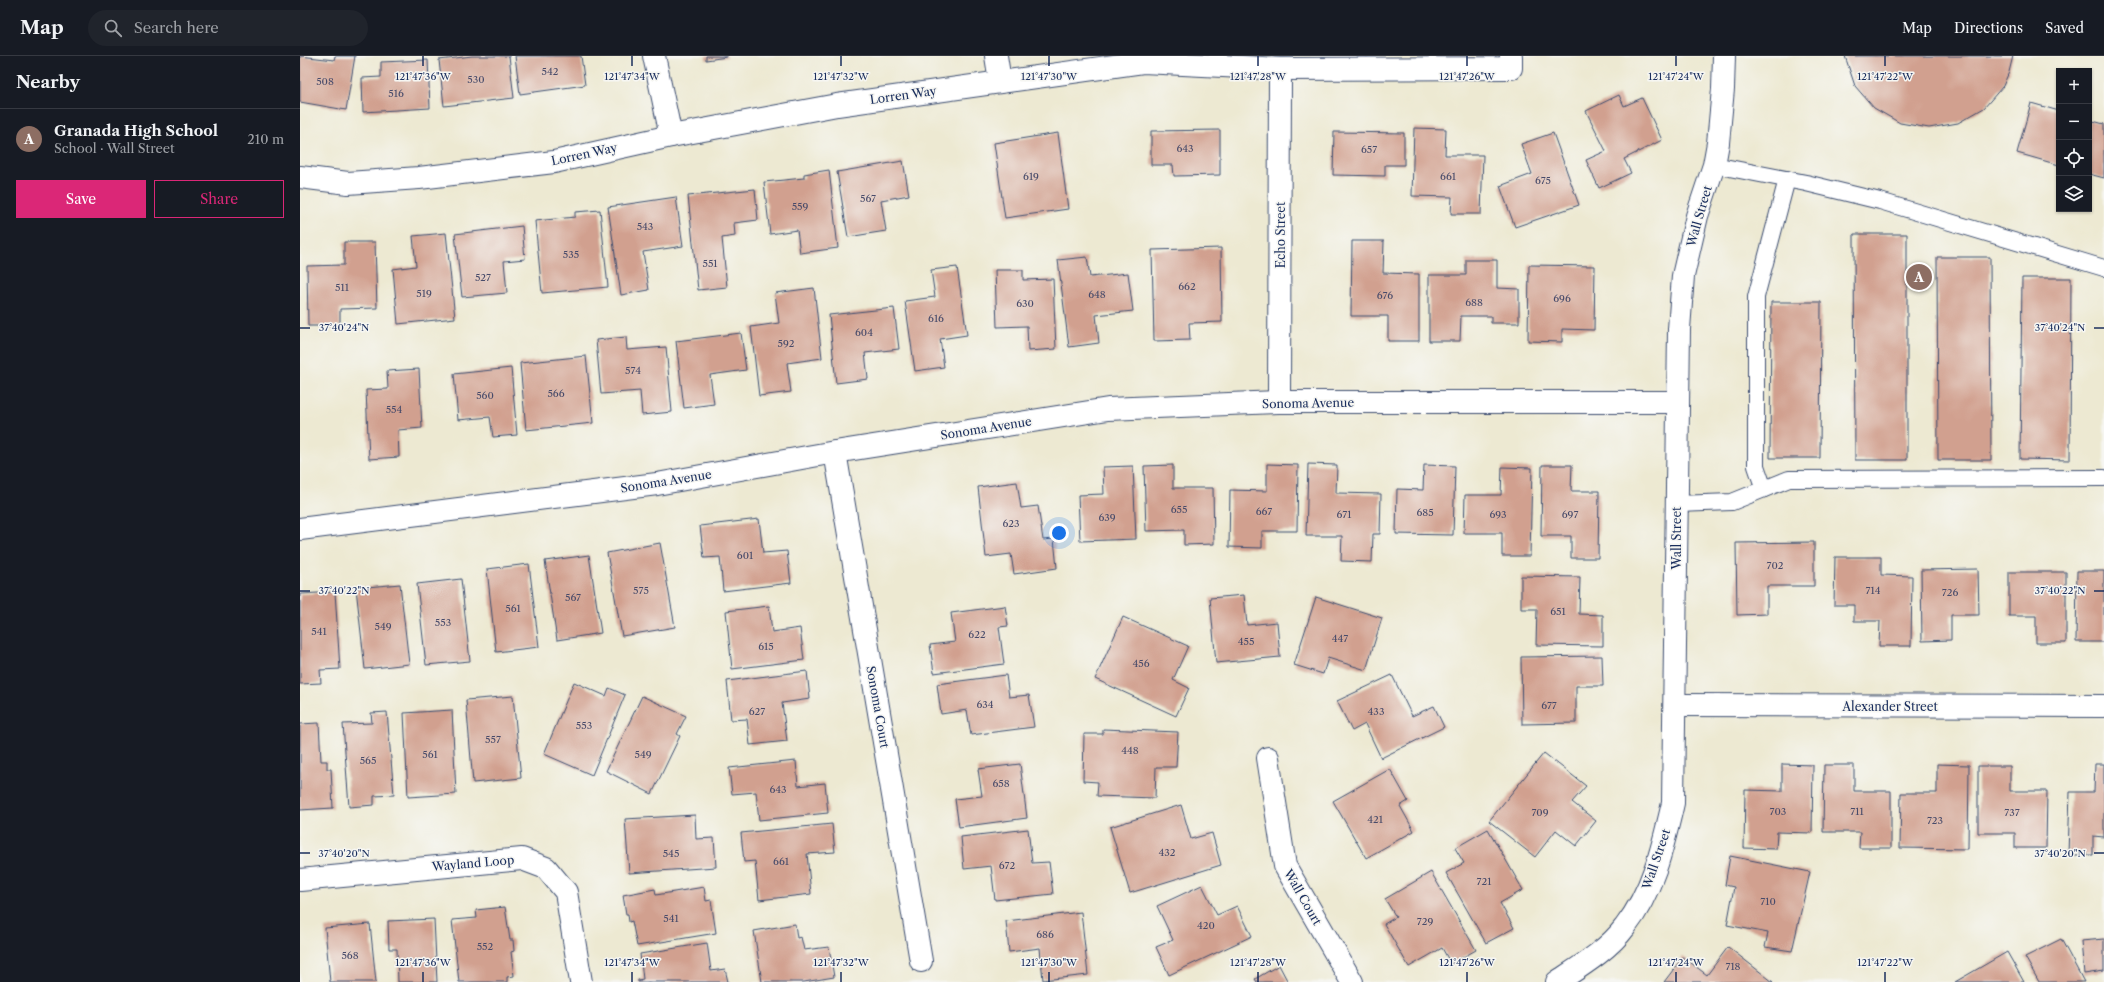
<!DOCTYPE html>
<meta charset="utf-8">
<style>
body{margin:0;font-family:"Libre Caslon Text",serif;background:#20242c;color:#f1f3f6}
.controls{position:absolute;right:12px;top:12px;display:grid;overflow:hidden;border-radius:0px;box-shadow:0 1px 3px #0004}
.controls button{width:36px;height:36px;display:grid;place-items:center;padding:0;border:0;border-bottom:1px solid #363941;background:#171b24;color:#f1f3f6;font:20px sans-serif}
.you{position:absolute;left:759px;top:477px;width:14px;height:14px;margin:-10px;border:3px solid #fff;border-radius:50%;background:#1a73e8;box-shadow:0 0 0 6px #1a73e833}
.badge{display:grid;place-items:center;width:26px;height:26px;border-radius:50%;background:#db2777;color:#fff;font-size:13px;font-weight:700}
.pin{position:absolute;translate:-50% -50%;border:2px solid #fff;box-shadow:0 1px 4px #0006}
.list{margin:0;padding:0;list-style:none}
h2{display:flex;justify-content:space-between;align-items:center;height:52px;margin:0;padding:0 16px;font-size:17px}
h2 small{font-size:13px;font-weight:400;color:#9ea1a6}
.list li{display:grid;grid-template-columns:26px 1fr auto;gap:12px;align-items:center;box-sizing:border-box;height:60px;padding:0 16px;border-top:1px solid #363941}
.list b{display:block;font-size:15px;white-space:nowrap}
.list p{margin:0;font-size:13px;white-space:nowrap;color:#9ea1a6}
.list em{font-size:13px;font-style:normal;color:#9ea1a6}
.actions{display:flex;gap:8px;padding:12px 16px}
.actions a{flex:1;padding:9px 0;border:1px solid #db2777;border-radius:0px;text-align:center;font-size:14px;color:#db2777}
.actions .main{background:#db2777;color:#fff}
.icon{flex:none;width:22px;height:22px;fill:none;stroke:currentColor;stroke-width:2;stroke-linecap:round;stroke-linejoin:round}
.map{position:relative;flex:none;width:1804px;height:926px;overflow:hidden}
header{display:flex;align-items:center;gap:24px;box-sizing:border-box;height:56px;padding:0 20px;background:#171b24;border-bottom:1px solid #363941}
header strong{font-size:19px}
nav{display:flex;gap:22px;margin-inline-start:auto;font-size:14px}
.search{width:280px;height:36px;background:#20242c;display:flex;align-items:center;gap:10px;box-sizing:border-box;padding:0 14px;border-radius:22px;color:#9ea1a6;font-size:15px}
main{display:flex}
aside{flex:1;background:#171b24}
.map>svg:first-child{display:block}
.building{fill:#d1a08f}
.lines{fill:none;stroke-linecap:round;stroke-linejoin:round}
.service-casing{stroke:#3a4b6f;stroke-width:18}
.minor-casing{stroke:#3a4b6f;stroke-width:24}
.service{stroke:#fff;stroke-width:16}
.minor{stroke:#fff;stroke-width:22}
.ticks{fill:none;stroke:#1b2f5e;stroke-width:1.5}
.labels{text-anchor:middle;dominant-baseline:central;stroke-width:3;stroke-linejoin:round;paint-order:stroke}
.number-label{font-size:10px;fill:#484b6a}
.street-label{font-size:12px;fill:#1b2f5e;stroke:#f6f6f2}
.ticks-label{font-size:10px;text-anchor:middle;fill:#1b2f5e;stroke:#f6f6f2;stroke-width:3;stroke-linejoin:round;paint-order:stroke}
</style>
<header>
<strong>Map</strong>
<div class="search"><svg class="icon" aria-label="search" viewBox="0 0 24 24"><circle cx="10" cy="10" r="6"/><path d="M15 15l6 6"/></svg>Search here</div>
<nav><a>Map</a><a>Directions</a><a>Saved</a></nav>
</header>
<main>
<aside>
<h2>Nearby<small></small></h2>
<ul class="list">
<li><span class="badge" style="background:#8d6e63">A</span><div><b>Granada High School</b><p>School · Wall Street</p></div><em>210 m</em></li>
</ul>
<div class="actions"><a class="main">Save</a><a>Share</a></div>
</aside>
<div class="map">
<svg width="1804" height="926" viewBox="0 0 1804 926">
<rect width="100%" height="100%" fill="#f6f6f2"/>
<filter id="ink" filterUnits="userSpaceOnUse"><feTurbulence type="fractalNoise" baseFrequency=".025" numOctaves="2"/><feDisplacementMap in="SourceGraphic" scale="8" xChannelSelector="R" yChannelSelector="G"/><feConvolveMatrix kernelMatrix="1 2 1 2 8 2 1 2 1" color-interpolation-filters="sRGB"/></filter>
<filter id="wash" filterUnits="userSpaceOnUse"><feTurbulence type="fractalNoise" baseFrequency=".012" numOctaves="4" result="noise"/><feDisplacementMap in="SourceGraphic" scale="16" xChannelSelector="R" yChannelSelector="G"/><feGaussianBlur stdDeviation="0.9" result="paint"/><feColorMatrix in="noise" values="0 0 0 0 0 0 0 0 0 0 0 0 0 0 0 0 0 1.4 0 .05"/><feComposite in="paint" operator="in"/></filter>
<g filter="url(#wash)">
<rect width="100%" height="100%" fill="#ede9d2"/>
<g id="blocks">
<g class="building">
<polygon points="0,0 34,4 35,0 55,0 46,54 0,46"/>
<polygon points="172,0 209,0 214,42 144,50 139,4"/>
<polygon points="215,0 281,0 285,29 220,38"/>
<polygon points="406,0 427,0 427,1 406,4"/>
<polygon points="1545,0 1713,0 1709,16 1703,30 1684,52 1658,67 1629,72 1600,67 1574,52 1555,30"/>
<polygon points="128,4 130,52 63,56 62,22 81,21 81,6"/>
<polygon points="1319,39 1324,50 1342,42 1362,84 1324,103 1331,117 1299,132 1286,104 1306,95 1286,55"/>
<polygon points="1731,47 1759,55 1759,109 1717,97"/>
<polygon points="1789,64 1804,68 1804,122 1789,118"/>
<polygon points="1114,72 1146,73 1145,99 1183,99 1181,158 1151,158 1152,141 1112,140"/>
<polygon points="920,74 920,119 874,120 873,109 851,109 851,75"/>
<polygon points="1034,76 1104,77 1104,109 1085,109 1085,120 1033,119"/>
<polygon points="758,77 768,153 705,162 694,87"/>
<polygon points="1253,77 1279,149 1215,171 1200,130 1232,118 1221,88"/>
<polygon points="603,105 609,139 581,144 586,175 548,181 537,116"/>
<polygon points="529,114 538,192 500,197 497,174 470,178 464,126 504,122 504,118"/>
<polygon points="455,133 458,164 434,167 435,180 422,182 427,231 398,234 388,140"/>
<polygon points="376,141 383,190 343,196 349,234 321,239 308,151"/>
<polygon points="300,154 308,231 242,237 235,165 275,161 275,156"/>
<polygon points="222,170 225,203 204,205 207,237 162,241 155,178"/>
<polygon points="146,177 155,262 98,268 93,213 116,210 113,180"/>
<polygon points="1554,178 1607,178 1607,404 1555,404"/>
<polygon points="1052,185 1084,185 1083,217 1119,218 1119,285 1088,285 1088,260 1051,260"/>
<polygon points="44,186 75,186 77,252 40,253 40,270 8,270 7,210 44,209"/>
<polygon points="921,192 922,266 889,267 890,284 854,285 852,194"/>
<polygon points="787,201 790,221 828,217 833,255 796,259 799,287 769,291 758,204"/>
<polygon points="1637,201 1690,201 1691,404 1638,404"/>
<polygon points="1166,204 1197,204 1197,232 1219,233 1219,267 1191,267 1191,260 1161,260 1160,285 1129,285 1129,219 1166,219"/>
<polygon points="1229,209 1295,210 1294,274 1262,273 1262,286 1228,285"/>
<polygon points="657,211 667,279 640,283 644,311 615,315 605,245 635,241 631,214"/>
<polygon points="695,214 723,214 723,224 753,223 756,293 728,295 727,270 697,271"/>
<polygon points="1722,222 1771,222 1770,404 1720,403"/>
<polygon points="514,232 522,302 487,307 491,336 459,340 451,271 479,267 475,237"/>
<polygon points="1471,246 1521,246 1520,402 1470,402"/>
<polygon points="594,252 599,293 565,297 568,323 536,327 529,259"/>
<polygon points="441,277 446,314 410,319 414,348 384,352 376,285"/>
<polygon points="326,281 327,294 366,291 372,356 342,359 340,335 301,338 296,284"/>
<polygon points="286,300 293,367 226,374 220,307"/>
<polygon points="211,312 217,379 193,381 190,361 158,364 154,318"/>
<polygon points="119,313 122,372 98,374 99,401 69,403 66,334 88,333 87,315"/>
<polygon points="967,408 998,409 997,475 962,475 962,492 929,491 930,434 967,435"/>
<polygon points="1008,408 1037,409 1036,437 1081,438 1080,478 1073,478 1072,506 1041,505 1042,480 1006,480"/>
<polygon points="873,409 873,432 913,432 914,488 884,489 884,474 846,475 844,410"/>
<polygon points="1124,409 1155,410 1153,479 1096,478 1097,433 1123,434"/>
<polygon points="1242,409 1272,409 1271,435 1299,435 1298,502 1271,502 1271,480 1241,480"/>
<polygon points="833,410 836,483 780,485 778,439 804,438 803,411"/>
<polygon points="1202,411 1232,412 1230,500 1202,500 1202,477 1164,477 1165,439 1201,439"/>
<polygon points="717,426 721,452 738,450 743,484 754,483 757,512 714,518 711,498 686,501 678,431"/>
<polygon points="459,463 463,497 487,495 491,527 423,535 420,501 404,502 400,470"/>
<polygon points="1514,486 1514,530 1467,530 1467,558 1437,559 1436,487"/>
<polygon points="360,487 375,571 322,580 307,497"/>
<polygon points="289,499 301,577 257,584 245,505"/>
<polygon points="1535,501 1581,501 1581,519 1612,520 1611,590 1579,590 1580,565 1554,565 1554,549 1534,549"/>
<polygon points="229,508 239,591 196,596 187,513"/>
<polygon points="1678,513 1679,559 1651,559 1651,584 1622,585 1621,514"/>
<polygon points="1777,515 1804,515 1804,586 1776,586"/>
<polygon points="1709,516 1766,516 1766,587 1736,587 1736,560 1709,560"/>
<polygon points="1221,520 1280,521 1279,558 1303,559 1303,590 1236,589 1237,553 1221,553"/>
<polygon points="161,523 170,605 126,609 117,528"/>
<polygon points="100,528 109,608 65,613 56,532"/>
<polygon points="35,536 40,613 20,614 21,627 0,628 0,538"/>
<polygon points="944,539 947,569 977,566 980,601 916,607 910,542"/>
<polygon points="1016,541 1082,562 1066,614 1028,602 1023,618 994,609"/>
<polygon points="469,550 472,576 500,572 504,604 432,613 426,555"/>
<polygon points="705,550 708,570 699,571 704,608 634,617 630,589 655,586 651,557"/>
<polygon points="823,561 888,590 873,624 889,632 876,660 795,623"/>
<polygon points="1302,600 1303,630 1276,630 1276,667 1222,668 1221,601"/>
<polygon points="507,615 510,643 482,647 487,685 450,689 447,663 431,664 427,625"/>
<polygon points="706,619 709,641 729,639 734,671 671,679 667,654 641,658 637,628"/>
<polygon points="1092,619 1112,660 1134,650 1144,671 1081,702 1065,668 1052,675 1037,645"/>
<polygon points="274,626 306,640 309,632 325,639 292,719 244,698"/>
<polygon points="213,640 221,722 173,727 166,644"/>
<polygon points="342,640 386,660 377,678 380,680 352,738 306,715"/>
<polygon points="152,654 156,738 108,741 104,657"/>
<polygon points="87,656 94,739 74,740 74,749 49,751 43,668 72,667 71,657"/>
<polygon points="19,667 21,705 27,705 27,713 31,713 33,752 0,754 0,668"/>
<polygon points="803,673 878,676 876,711 856,711 855,742 797,740 798,726 783,725 784,678 803,678"/>
<polygon points="1244,697 1286,730 1272,746 1296,765 1276,790 1256,774 1235,801 1189,765"/>
<polygon points="496,705 498,730 525,727 528,757 459,764 456,736 432,738 429,712"/>
<polygon points="720,708 727,762 659,771 655,743 682,740 678,713"/>
<polygon points="1482,708 1513,709 1512,777 1477,776 1476,793 1444,792 1445,734 1482,735"/>
<polygon points="1637,708 1669,709 1668,793 1600,792 1601,737 1637,737"/>
<polygon points="1795,708 1804,708 1804,781 1793,780 1793,799 1768,799 1770,736 1794,736"/>
<polygon points="1524,709 1554,709 1554,735 1591,735 1591,792 1559,792 1560,776 1523,776"/>
<polygon points="1678,710 1710,710 1710,735 1747,735 1746,792 1715,792 1715,777 1678,777"/>
<polygon points="1090,713 1108,745 1100,750 1114,775 1066,802 1033,745"/>
<polygon points="881,749 891,783 912,777 921,809 830,837 810,771"/>
<polygon points="395,759 396,783 414,782 416,811 329,817 325,763"/>
<polygon points="532,768 535,796 507,798 511,838 459,844 455,805 444,806 441,777"/>
<polygon points="728,773 732,807 749,806 753,838 695,844 691,810 664,813 661,781"/>
<polygon points="1188,773 1223,834 1200,847 1214,872 1186,887 1146,817 1164,807 1155,792"/>
<polygon points="1430,800 1510,816 1492,895 1465,891 1468,877 1427,869 1434,831 1425,829"/>
<polygon points="1131,816 1176,894 1151,908 1142,892 1109,911 1084,868 1096,861 1085,843"/>
<polygon points="902,829 917,859 937,850 952,880 869,919 856,891 873,884 857,850"/>
<polygon points="404,831 406,845 411,844 416,877 337,890 332,865 329,866 328,858 326,858 323,839 355,833 356,839"/>
<polygon points="205,851 210,884 213,884 214,895 211,896 214,920 207,921 207,926 159,926 152,864 177,862 176,854"/>
<polygon points="781,856 788,919 743,924 740,892 709,896 706,865"/>
<polygon points="134,863 137,926 98,926 97,893 89,893 88,865"/>
<polygon points="70,868 76,926 30,926 25,872"/>
<polygon points="495,868 497,882 501,881 504,894 529,891 534,921 504,926 462,926 454,875"/>
<polygon points="1761,883 1784,926 1739,926 1725,901"/>
<polygon points="1804,883 1804,915 1784,918 1781,885"/>
<polygon points="407,887 411,915 425,913 428,926 338,926 338,924 343,923 340,898"/>
<polygon points="1428,891 1473,926 1364,926 1383,901 1407,919"/>
<polygon points="1707,896 1724,926 1655,926"/>
<polygon points="979,909 988,926 957,926 955,923"/>
</g>
</g>
</g>
<g filter="url(#ink)">
<use href="#blocks" fill-opacity="0" stroke="#3a4b6f" stroke-width="1"/>
<g class="lines">
<g class="service-casing">
<g id="service">
<polyline points="1414,109 1506,127 1580,145 1804,212"/>
<polyline points="1464,433 1456,410 1456,241 1487,123"/>
<polyline points="1377,448 1432,446 1489,423 1804,422"/>
</g>
</g>
<g class="minor-casing">
<g id="minor">
<polyline points="354,0 371,80"/>
<polyline points="696,0 700,25"/>
<polyline points="0,121 48,127 119,122 254,106 371,80 537,49 843,6 980,13 1211,12 1211,0"/>
<polyline points="979,346 980,13"/>
<polyline points="535,396 621,905"/>
<polyline points="0,473 357,428 535,396 808,353 979,346 1377,346"/>
<polyline points="1375,649 1804,650"/>
<polyline points="968,702 985,810 1052,926"/>
<polyline points="0,824 222,803 246,812 266,836 281,926"/>
<path d="M1257,926c24,-16 51,-32 68,-55 28,-36 38,-81 48,-124l6,-474 4,-53 14,-60 17,-51 4,-22 5,-54 1,-33"/>
</g>
</g>
<use href="#service" class="service"/>
<use href="#minor" class="minor"/>
</g>
</g>
<path class="ticks" d="M123,0v10M332,0v10M541,0v10M749,0v10M958,0v10M1167,0v10M1376,0v10M1585,0v10M0,272h10M1794,272h10M0,535h10M1794,535h10M0,797h10M1794,797h10M123,916v10M332,916v10M541,916v10M749,916v10M958,916v10M1167,916v10M1376,916v10M1585,916v10"/>
<g class="labels">
<g class="number-label">
<text x="250" y="15">542</text>
<text x="176" y="23">530</text>
<text x="25" y="25">508</text>
<text x="96" y="37">516</text>
<text x="885" y="92">643</text>
<text x="1069" y="93">657</text>
<text x="731" y="120">619</text>
<text x="1148" y="120">661</text>
<text x="1243" y="124">675</text>
<text x="568" y="142">567</text>
<text x="500" y="150">559</text>
<text x="345" y="170">543</text>
<text x="271" y="198">535</text>
<text x="410" y="207">551</text>
<text x="183" y="221">527</text>
<text x="887" y="230">662</text>
<text x="42" y="231">511</text>
<text x="124" y="237">519</text>
<text x="797" y="238">648</text>
<text x="1085" y="239">676</text>
<text x="1262" y="242">696</text>
<text x="1174" y="246">688</text>
<text x="725" y="247">630</text>
<text x="636" y="262">616</text>
<text x="564" y="276">604</text>
<text x="486" y="287">592</text>
<text x="333" y="314">574</text>
<text x="256" y="337">566</text>
<text x="185" y="339">560</text>
<text x="94" y="353">554</text>
<text x="879" y="453">655</text>
<text x="964" y="455">667</text>
<text x="1125" y="456">685</text>
<text x="1044" y="458">671</text>
<text x="1198" y="458">693</text>
<text x="1270" y="458">697</text>
<text x="807" y="461">639</text>
<text x="711" y="467">623</text>
<text x="445" y="499">601</text>
<text x="1475" y="509">702</text>
<text x="341" y="534">575</text>
<text x="1573" y="534">714</text>
<text x="1650" y="536">726</text>
<text x="273" y="541">567</text>
<text x="213" y="552">561</text>
<text x="1258" y="555">651</text>
<text x="143" y="566">553</text>
<text x="83" y="570">549</text>
<text x="19" y="575">541</text>
<text x="677" y="578">622</text>
<text x="1040" y="582">447</text>
<text x="946" y="585">455</text>
<text x="466" y="590">615</text>
<text x="841" y="607">456</text>
<text x="685" y="648">634</text>
<text x="1249" y="649">677</text>
<text x="457" y="655">627</text>
<text x="1076" y="655">433</text>
<text x="284" y="669">553</text>
<text x="193" y="683">557</text>
<text x="830" y="694">448</text>
<text x="130" y="698">561</text>
<text x="343" y="698">549</text>
<text x="68" y="704">565</text>
<text x="701" y="727">658</text>
<text x="478" y="733">643</text>
<text x="1478" y="755">703</text>
<text x="1557" y="755">711</text>
<text x="1240" y="756">709</text>
<text x="1712" y="756">737</text>
<text x="1075" y="763">421</text>
<text x="1635" y="764">723</text>
<text x="867" y="796">432</text>
<text x="371" y="797">545</text>
<text x="481" y="805">661</text>
<text x="707" y="809">672</text>
<text x="1184" y="825">721</text>
<text x="1468" y="845">710</text>
<text x="371" y="862">541</text>
<text x="1125" y="865">729</text>
<text x="906" y="869">420</text>
<text x="745" y="878">686</text>
<text x="185" y="890">552</text>
<text x="50" y="899">568</text>
<text x="1433" y="910">718</text>
</g>
<g class="street-label">
<text transform="translate(603 39) rotate(-8)">Lorren Way</text>
<text transform="translate(284 98) rotate(-12)">Lorren Way</text>
<text transform="translate(1399 160) rotate(-74)">Wall Street</text>
<text transform="translate(980 179) rotate(-90)">Echo Street</text>
<text transform="translate(1008 347) rotate(-1)">Sonoma Avenue</text>
<text transform="translate(686 372) rotate(-9)">Sonoma Avenue</text>
<text transform="translate(366 425) rotate(-9)">Sonoma Avenue</text>
<text transform="translate(1376 482) rotate(-90)">Wall Street</text>
<text x="1590" y="650">Alexander Street</text>
<text transform="translate(578 651) rotate(80)">Sonoma Court</text>
<text transform="translate(1356 803) rotate(-71)">Wall Street</text>
<text transform="translate(173 807) rotate(-5)">Wayland Loop</text>
<text transform="translate(1003 841) rotate(60)">Wall Court</text>
</g>
</g>
<g class="ticks-label">
<text x="123" y="24">121°47'36"W</text>
<text x="332" y="24">121°47'34"W</text>
<text x="541" y="24">121°47'32"W</text>
<text x="749" y="24">121°47'30"W</text>
<text x="958" y="24">121°47'28"W</text>
<text x="1167" y="24">121°47'26"W</text>
<text x="1376" y="24">121°47'24"W</text>
<text x="1585" y="24">121°47'22"W</text>
<text x="44" y="275">37°40'24"N</text>
<text x="1760" y="275">37°40'24"N</text>
<text x="44" y="538">37°40'22"N</text>
<text x="1760" y="538">37°40'22"N</text>
<text x="44" y="801">37°40'20"N</text>
<text x="1760" y="801">37°40'20"N</text>
<text x="123" y="910">121°47'36"W</text>
<text x="332" y="910">121°47'34"W</text>
<text x="541" y="910">121°47'32"W</text>
<text x="749" y="910">121°47'30"W</text>
<text x="958" y="910">121°47'28"W</text>
<text x="1167" y="910">121°47'26"W</text>
<text x="1376" y="910">121°47'24"W</text>
<text x="1585" y="910">121°47'22"W</text>
</g>
</svg>
<div class="controls">
<button>+</button>
<button>−</button>
<button><svg class="icon" aria-label="locate" viewBox="0 0 24 24"><circle cx="12" cy="12" r="6"/><path d="M12 2v4M12 18v4M2 12h4M18 12h4"/></svg></button>
<button><svg class="icon" aria-label="layers" viewBox="0 0 24 24"><path d="M12 4l9 5-9 5-9-5zM3 14l9 5 9-5"/></svg></button>
</div>
<div class="you"></div>
<div class="pin badge" style="left:1619px;top:221px;background:#8d6e63">A</div>
</div>
</main>
